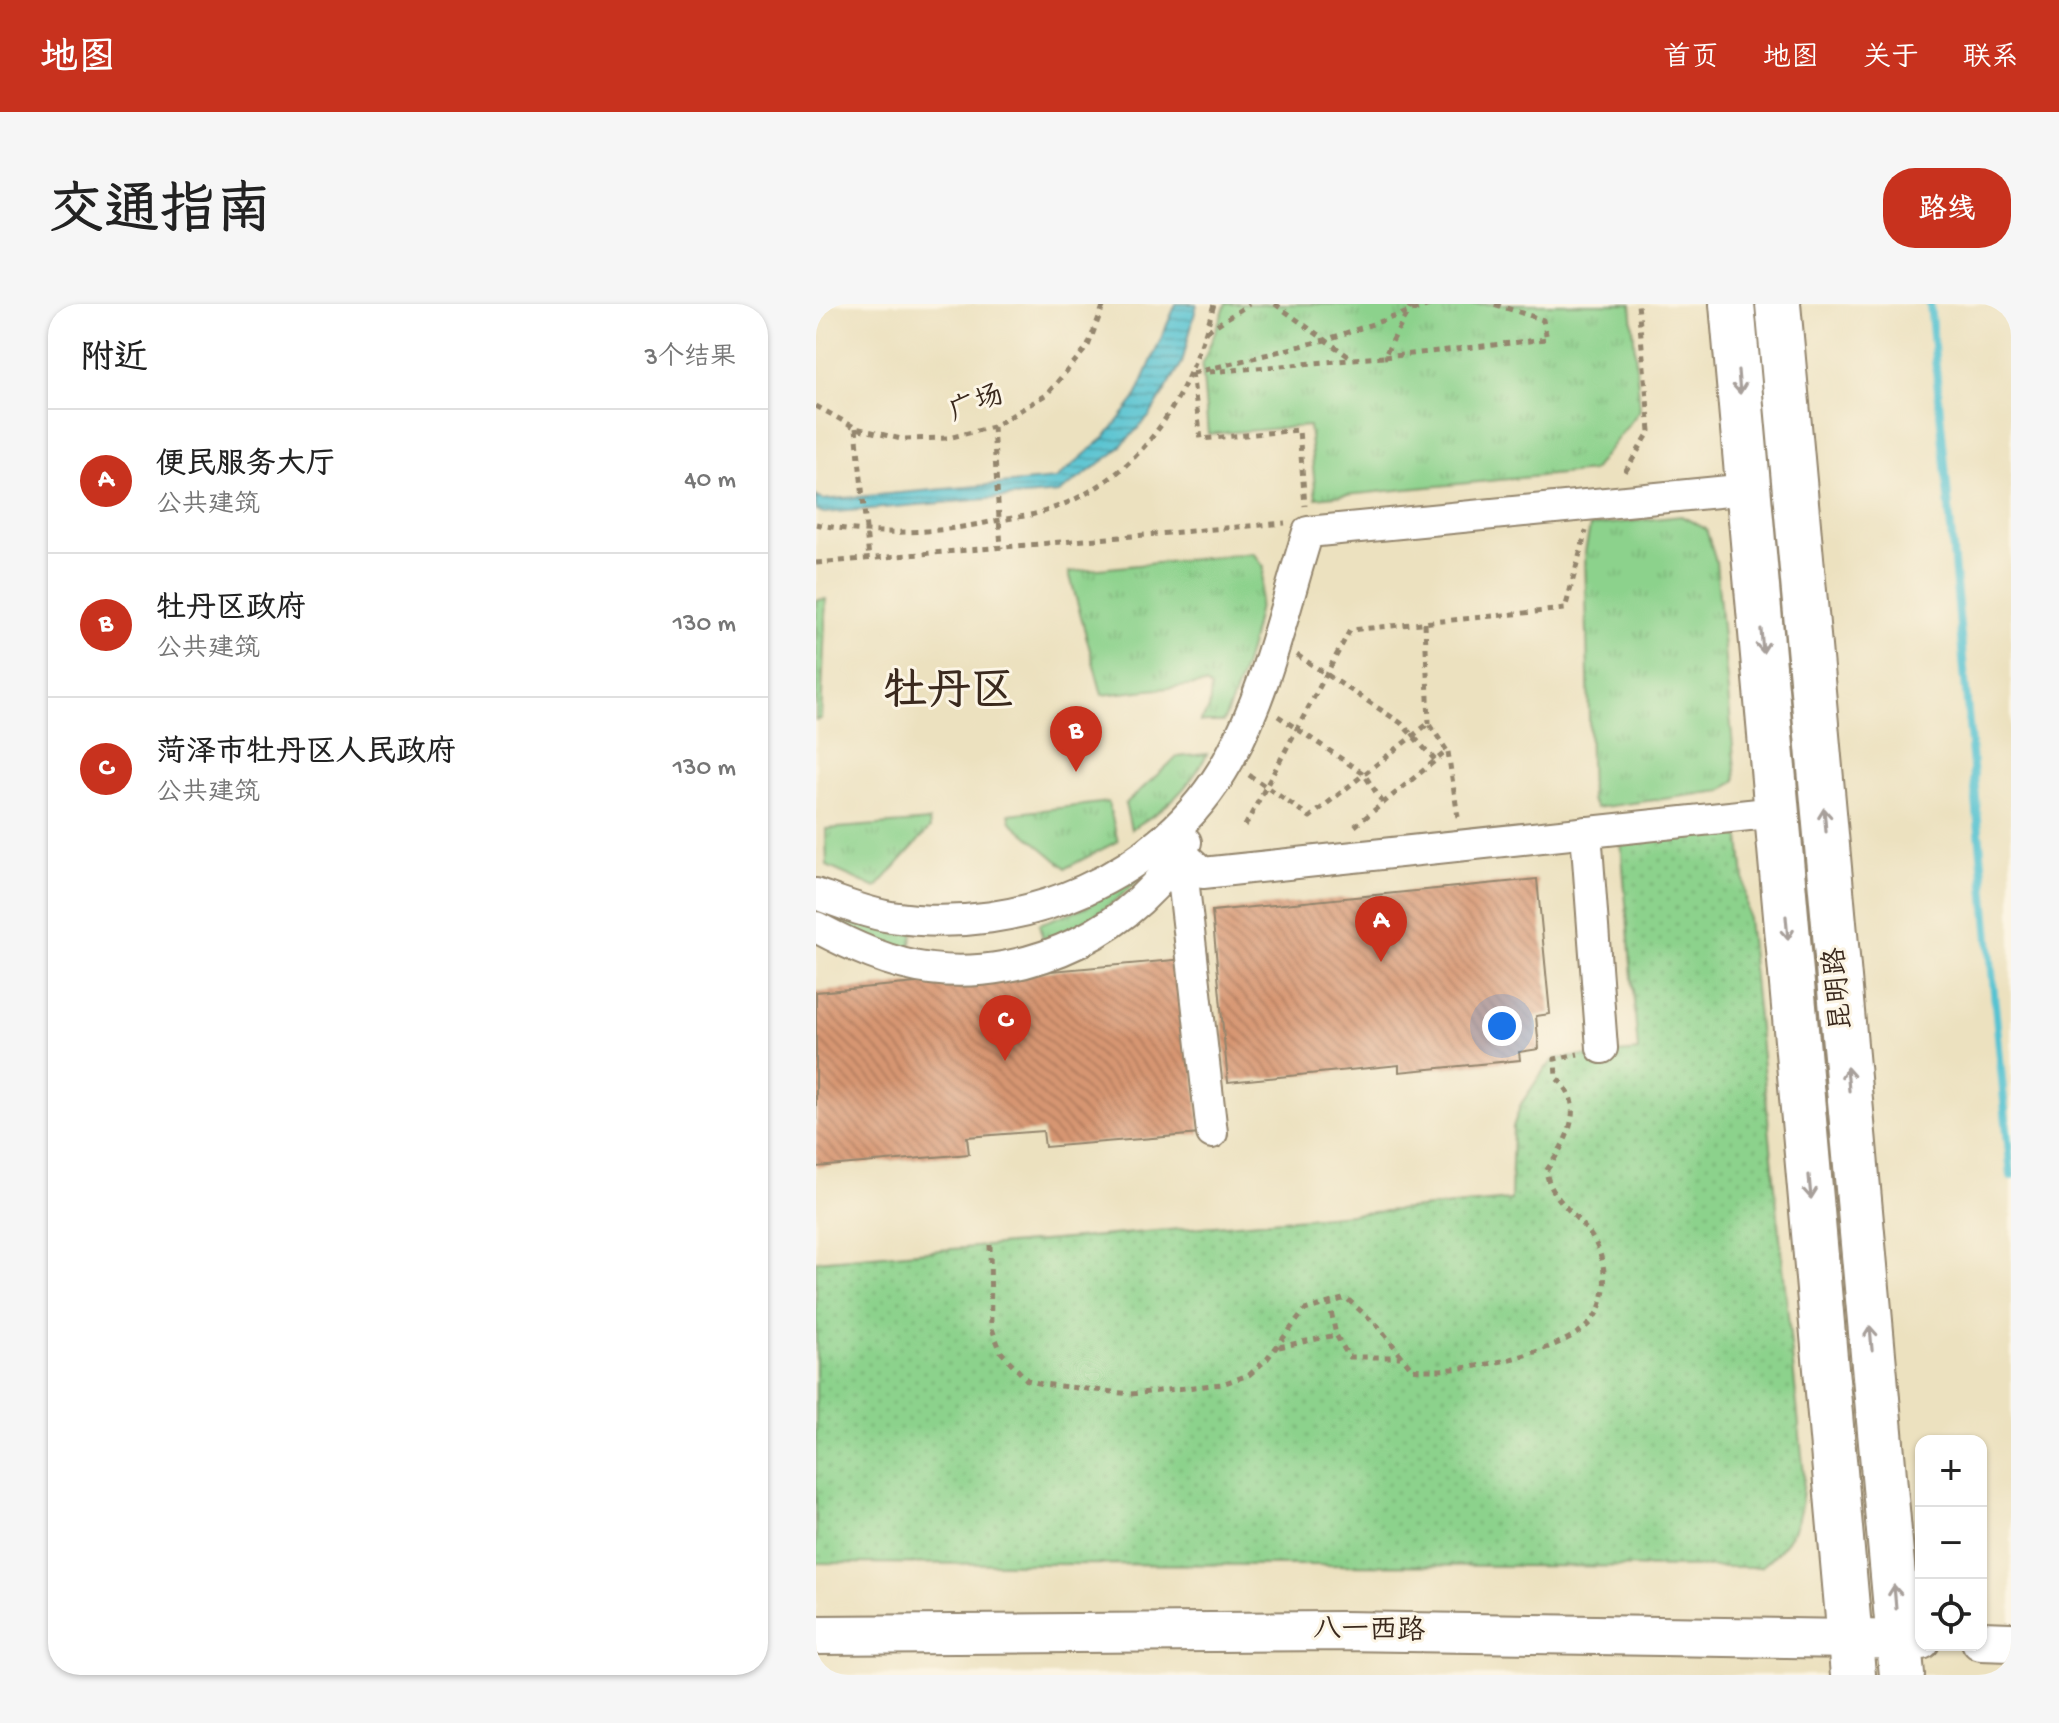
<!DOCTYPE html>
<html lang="zh">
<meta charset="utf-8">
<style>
body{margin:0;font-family:"Gochi Hand","LXGW WenKai TC",sans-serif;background:#f6f6f6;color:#222}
.controls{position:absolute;right:24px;bottom:24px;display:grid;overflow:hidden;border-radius:16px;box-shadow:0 2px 6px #0004}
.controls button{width:72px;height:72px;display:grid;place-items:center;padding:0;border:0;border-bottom:2px solid #e0e0e0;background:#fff;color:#222;font:40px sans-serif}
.you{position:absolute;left:686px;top:722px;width:28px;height:28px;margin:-20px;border:6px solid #fff;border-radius:50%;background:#1a73e8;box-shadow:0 0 0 12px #1a73e833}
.badge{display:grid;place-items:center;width:52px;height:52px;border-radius:50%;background:#c8321e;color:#fff;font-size:26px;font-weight:700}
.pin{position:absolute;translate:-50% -66px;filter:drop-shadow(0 2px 4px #0008)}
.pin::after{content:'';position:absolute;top:42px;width:28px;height:24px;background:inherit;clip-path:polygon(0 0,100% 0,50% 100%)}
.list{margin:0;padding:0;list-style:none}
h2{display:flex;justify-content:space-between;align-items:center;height:104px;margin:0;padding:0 32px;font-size:34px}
h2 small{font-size:26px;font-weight:400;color:#767676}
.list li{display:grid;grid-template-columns:52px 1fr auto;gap:24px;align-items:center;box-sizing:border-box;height:144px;padding:0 32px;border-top:2px solid #e0e0e0}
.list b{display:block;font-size:30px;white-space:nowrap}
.list p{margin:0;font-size:26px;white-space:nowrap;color:#767676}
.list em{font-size:26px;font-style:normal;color:#767676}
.icon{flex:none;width:44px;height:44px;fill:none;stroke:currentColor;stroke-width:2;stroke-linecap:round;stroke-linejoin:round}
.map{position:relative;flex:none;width:1195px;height:1371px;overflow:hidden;border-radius:32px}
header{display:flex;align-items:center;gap:48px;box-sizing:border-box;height:112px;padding:0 40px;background:#c8321e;color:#fff}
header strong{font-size:38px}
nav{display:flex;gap:44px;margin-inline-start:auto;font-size:28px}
.intro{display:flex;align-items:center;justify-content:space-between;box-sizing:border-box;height:192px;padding:0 48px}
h1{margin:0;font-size:56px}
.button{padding:20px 36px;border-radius:32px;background:#c8321e;color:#fff;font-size:28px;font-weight:700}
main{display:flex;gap:48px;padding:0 48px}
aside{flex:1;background:#fff;border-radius:32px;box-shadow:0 2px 6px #0004}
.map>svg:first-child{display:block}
.grass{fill:url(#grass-tufts);stroke:#647e55;stroke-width:2}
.park{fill:url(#park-dots);stroke:#647e55;stroke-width:2}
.water{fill:url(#water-rules);stroke:#497678;stroke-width:2}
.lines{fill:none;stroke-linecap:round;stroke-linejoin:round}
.stream{stroke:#57c3d1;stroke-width:8}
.building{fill:url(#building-back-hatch)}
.minor-casing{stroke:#94866e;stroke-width:34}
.major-casing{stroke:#94866e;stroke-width:42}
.highway-casing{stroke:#94866e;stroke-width:48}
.path{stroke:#94866e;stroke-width:5;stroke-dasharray:6 6;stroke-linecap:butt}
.minor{stroke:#fff;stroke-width:30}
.major{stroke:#fff;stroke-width:38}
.highway{stroke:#fff;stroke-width:44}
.oneway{stroke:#a79f9a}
.labels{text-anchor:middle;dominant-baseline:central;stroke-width:6;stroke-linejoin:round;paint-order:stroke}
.street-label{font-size:28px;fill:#3b2a1e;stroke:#fcf5e5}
.town-label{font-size:44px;font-weight:bold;fill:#3b2a1e;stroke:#fcf5e5}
</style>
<header>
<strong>地图</strong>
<nav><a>首页</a><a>地图</a><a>关于</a><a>联系</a></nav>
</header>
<div class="intro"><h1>交通指南</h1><a class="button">路线</a></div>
<main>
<aside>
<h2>附近<small>3个结果</small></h2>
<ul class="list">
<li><span class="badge">A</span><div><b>便民服务大厅</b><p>公共建筑</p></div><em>40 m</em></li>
<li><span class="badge">B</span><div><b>牡丹区政府</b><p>公共建筑</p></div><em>130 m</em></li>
<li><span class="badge">C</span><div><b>菏泽市牡丹区人民政府</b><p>公共建筑</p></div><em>130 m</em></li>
</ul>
</aside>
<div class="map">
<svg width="1195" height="1371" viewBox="0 0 1195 1371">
<defs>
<pattern id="grass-tufts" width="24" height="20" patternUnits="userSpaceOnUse" patternTransform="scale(2)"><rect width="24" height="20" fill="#8cd28c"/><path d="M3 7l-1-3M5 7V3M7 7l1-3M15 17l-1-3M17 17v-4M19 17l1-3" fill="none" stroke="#7ab478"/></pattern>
<pattern id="park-dots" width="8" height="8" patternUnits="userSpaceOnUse" patternTransform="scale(2)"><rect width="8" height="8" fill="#8cd28c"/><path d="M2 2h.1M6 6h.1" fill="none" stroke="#7ab478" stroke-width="1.8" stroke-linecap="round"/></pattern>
<pattern id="water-rules" width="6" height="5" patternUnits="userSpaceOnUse" patternTransform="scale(2)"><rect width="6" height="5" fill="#57c3d1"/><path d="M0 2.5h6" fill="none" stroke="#499fa9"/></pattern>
<pattern id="building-back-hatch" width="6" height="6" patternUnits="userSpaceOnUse" patternTransform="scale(2)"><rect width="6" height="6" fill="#d79672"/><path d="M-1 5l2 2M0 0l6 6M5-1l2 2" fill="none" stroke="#b07b5d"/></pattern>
</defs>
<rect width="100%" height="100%" fill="#fcf5e5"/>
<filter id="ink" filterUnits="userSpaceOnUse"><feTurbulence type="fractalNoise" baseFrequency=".0125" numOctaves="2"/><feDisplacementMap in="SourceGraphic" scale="16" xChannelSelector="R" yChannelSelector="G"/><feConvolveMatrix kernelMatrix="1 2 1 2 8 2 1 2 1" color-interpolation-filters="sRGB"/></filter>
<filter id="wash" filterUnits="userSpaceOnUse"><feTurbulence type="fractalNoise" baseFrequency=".006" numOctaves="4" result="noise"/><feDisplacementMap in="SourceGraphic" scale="32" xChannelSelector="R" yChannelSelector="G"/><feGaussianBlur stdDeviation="1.8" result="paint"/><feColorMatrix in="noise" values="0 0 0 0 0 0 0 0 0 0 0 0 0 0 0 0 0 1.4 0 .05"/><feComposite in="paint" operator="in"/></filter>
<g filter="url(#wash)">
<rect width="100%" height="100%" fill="#ece1bf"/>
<g class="grass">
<polygon points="410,0 815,0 824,106 776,167 500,194 493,122 392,130 386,61"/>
<polygon points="865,212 890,225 900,258 920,476 906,487 780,504 775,496 769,248 774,222"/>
<path d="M437,249l11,14c-5,53 -19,107 -41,155h-23l9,-13 2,-21 -5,-4 -104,11 -33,-123z"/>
<polygon points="10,295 5,415 0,416 0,296"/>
<path d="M391,450c-18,35 -42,56 -76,75l-6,-25 52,-47z"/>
<polygon points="292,498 302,537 250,564 195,518 193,510"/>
<polygon points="113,517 114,524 60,584 11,562 10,525"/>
<path d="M339,556c-30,40 -66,61 -111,82l-5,-18 49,-18z"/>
<polygon points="0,604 97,628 93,650 0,611"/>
</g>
<path class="park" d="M918,527l6,8 64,636c-3,45 -7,63 -43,92l-945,-4v-302l695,-61 2,-73 8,-23 23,-34 11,-11 83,-8 -17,-209z"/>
<polygon class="water" points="360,0 381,0 366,59 333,113 298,149 243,189 8,209 0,206 0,192 6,196 240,175 289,133 319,95"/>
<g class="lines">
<polyline class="stream" points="1114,0 1195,872"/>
</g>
<g id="blocks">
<g class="building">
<polygon points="721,575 734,710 720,712 723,745 703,748 704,756 583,768 583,761 412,778 396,607"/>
<polygon points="369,655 384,830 229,843 227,827 151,833 153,850 0,863 0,688"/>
</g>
</g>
</g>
<g filter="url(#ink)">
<use href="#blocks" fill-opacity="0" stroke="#94866e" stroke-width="2"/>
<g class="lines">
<g class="minor-casing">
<g id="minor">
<polyline points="770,528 786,744"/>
<path d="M0,590c25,9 50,19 75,23 131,20 272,-40 337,-156 39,-70 56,-153 80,-229l441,-43"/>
<path d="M0,623c36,19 74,37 115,42 98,12 208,-40 255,-127"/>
<polyline points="396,829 364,548 387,569 961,508"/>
</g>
</g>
<g class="major-casing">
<g id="major">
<polyline points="0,1331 526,1327 1105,1336"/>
<polyline points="1165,1337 1195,1338"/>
</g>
</g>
<g class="highway-casing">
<g id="highway">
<polyline points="916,0 1037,1371"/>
<polyline points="962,0 1086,1371"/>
</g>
</g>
<g class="path">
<polyline points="459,0 536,55 568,53 596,0"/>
<polyline points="391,27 433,0"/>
<polyline points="568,53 731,35 727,16 678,0"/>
<polyline points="393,68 534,56"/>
<polyline points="376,69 385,135 483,126 489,202"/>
<polyline points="377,69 509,36 616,0"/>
<polyline points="0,102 40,124 85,135 132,134 177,123 231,90 272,42 288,0"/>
<polyline points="177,123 185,244"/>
<polyline points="40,124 53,255"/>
<polyline points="809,168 834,127 822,0"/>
<path d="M0,220c57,12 113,10 169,-1 21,-5 46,-6 66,-14 95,-33 138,-114 163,-205"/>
<polyline points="0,259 469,219"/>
<polyline points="609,319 613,419"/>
<polyline points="481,351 585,419 620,457"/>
<polyline points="462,412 548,470 567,499"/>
<polyline points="632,448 642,513"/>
<polyline points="433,471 494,513 613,419 631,447 539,522"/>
<polyline points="429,522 534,326 749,305 770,227"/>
<path d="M174,941l1,81 10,26 26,28 15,4 89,10 91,-10 27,-9 18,-16 38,-49 41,-12 32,28 34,43c43,6 136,-13 171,-40 23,-17 26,-52 16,-78 -11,-31 -48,-47 -53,-80 19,-26 43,-67 10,-93l-1,-19 23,-5"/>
<polyline points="513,997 520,1031 533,1053 584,1053"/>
<polyline points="463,1043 520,1031"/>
</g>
<use href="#minor" class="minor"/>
<use href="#major" class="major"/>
<use href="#highway" class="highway"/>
</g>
<defs><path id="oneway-shaft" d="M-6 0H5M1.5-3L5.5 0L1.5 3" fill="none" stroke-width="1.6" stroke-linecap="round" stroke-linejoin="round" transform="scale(2)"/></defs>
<g class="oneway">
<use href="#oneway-shaft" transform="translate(923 78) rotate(85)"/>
<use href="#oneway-shaft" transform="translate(946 337) rotate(85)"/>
<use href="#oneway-shaft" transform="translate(1009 516) rotate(-95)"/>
<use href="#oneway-shaft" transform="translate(971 624) rotate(85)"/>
<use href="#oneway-shaft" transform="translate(1032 775) rotate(-95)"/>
<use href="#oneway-shaft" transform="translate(994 883) rotate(85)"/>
<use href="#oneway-shaft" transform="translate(1055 1034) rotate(-95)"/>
<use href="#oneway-shaft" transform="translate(1079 1293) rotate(-95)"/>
</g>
</g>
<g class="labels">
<g class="street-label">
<text transform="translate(161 101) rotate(-21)">广场</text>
<text transform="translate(1024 685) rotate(-95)">昆明路</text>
<text transform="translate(553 1328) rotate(1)">八一西路</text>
</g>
<g class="town-label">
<text x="133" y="391">牡丹区</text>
</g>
</g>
</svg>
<div class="controls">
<button>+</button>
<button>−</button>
<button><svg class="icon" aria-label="locate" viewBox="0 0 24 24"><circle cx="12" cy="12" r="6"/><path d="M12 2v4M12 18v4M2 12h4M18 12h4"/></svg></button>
</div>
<div class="you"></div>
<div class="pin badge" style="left:565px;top:658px">A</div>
<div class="pin badge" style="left:260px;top:468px">B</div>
<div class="pin badge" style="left:189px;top:757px">C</div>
</div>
</main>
